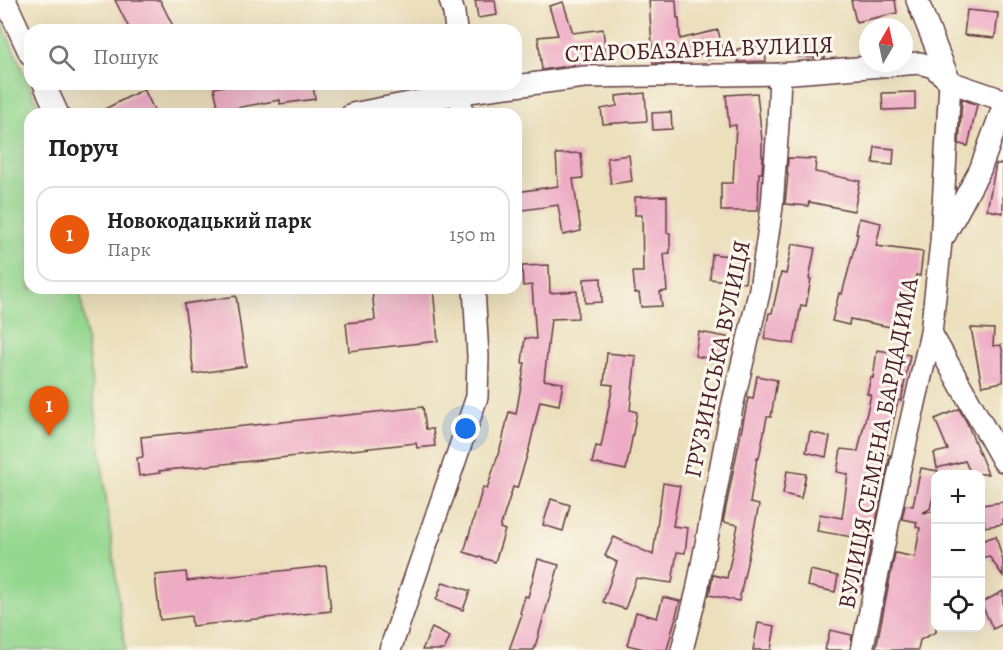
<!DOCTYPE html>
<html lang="uk">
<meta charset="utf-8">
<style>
body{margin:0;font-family:Alegreya,serif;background:#f6f6f6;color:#222}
.controls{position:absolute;right:18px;bottom:18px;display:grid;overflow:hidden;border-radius:12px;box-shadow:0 6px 24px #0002}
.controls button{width:54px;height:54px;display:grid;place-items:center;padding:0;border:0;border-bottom:2px solid #e0e0e0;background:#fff;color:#222;font:30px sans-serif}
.compass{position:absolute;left:859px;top:18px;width:54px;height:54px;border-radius:50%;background:#fff;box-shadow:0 6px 24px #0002;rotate:9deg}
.you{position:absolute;left:466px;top:429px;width:21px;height:21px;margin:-15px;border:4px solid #fff;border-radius:50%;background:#1a73e8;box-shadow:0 0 0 9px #1a73e833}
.badge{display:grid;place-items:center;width:39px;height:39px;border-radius:50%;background:#ea580c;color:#fff;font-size:20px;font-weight:700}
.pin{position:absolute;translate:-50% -50px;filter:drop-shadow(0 2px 3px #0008)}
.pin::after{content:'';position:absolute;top:32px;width:21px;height:18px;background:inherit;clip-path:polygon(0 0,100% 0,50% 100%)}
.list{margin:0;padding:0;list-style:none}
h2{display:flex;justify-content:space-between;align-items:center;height:78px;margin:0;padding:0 24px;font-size:26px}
h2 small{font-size:20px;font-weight:400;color:#767676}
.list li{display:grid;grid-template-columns:39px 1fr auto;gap:18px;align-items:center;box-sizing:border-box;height:96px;margin:0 12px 12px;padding:0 12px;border:2px solid #e0e0e0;border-radius:18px}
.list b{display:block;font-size:22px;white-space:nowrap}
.list p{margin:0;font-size:20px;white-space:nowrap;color:#767676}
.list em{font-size:20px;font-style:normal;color:#767676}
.icon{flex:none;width:33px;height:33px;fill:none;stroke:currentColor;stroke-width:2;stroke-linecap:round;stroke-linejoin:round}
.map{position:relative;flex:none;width:1003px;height:650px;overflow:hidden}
.search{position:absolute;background:#fff;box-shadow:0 6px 24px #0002;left:24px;top:24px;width:498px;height:66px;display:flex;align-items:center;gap:15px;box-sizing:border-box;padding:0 21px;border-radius:18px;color:#767676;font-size:22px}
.panel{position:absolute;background:#fff;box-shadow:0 6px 24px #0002;left:24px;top:108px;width:498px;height:186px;border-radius:18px}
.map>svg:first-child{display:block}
.green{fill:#94d78f;stroke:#6f7b5d;stroke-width:1.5}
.building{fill:#eeabc4}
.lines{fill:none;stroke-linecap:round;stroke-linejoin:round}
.street-casing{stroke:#623c41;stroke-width:24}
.street{stroke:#fff;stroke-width:21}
.labels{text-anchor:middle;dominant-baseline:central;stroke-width:6;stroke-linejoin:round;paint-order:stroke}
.street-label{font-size:24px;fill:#4a1f2b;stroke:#fbf7ec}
</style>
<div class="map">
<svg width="1003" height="650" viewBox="0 0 1003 650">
<rect width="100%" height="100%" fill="#fbf7ec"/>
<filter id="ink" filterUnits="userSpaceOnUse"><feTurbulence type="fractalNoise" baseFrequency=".0167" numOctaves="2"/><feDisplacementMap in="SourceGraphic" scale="12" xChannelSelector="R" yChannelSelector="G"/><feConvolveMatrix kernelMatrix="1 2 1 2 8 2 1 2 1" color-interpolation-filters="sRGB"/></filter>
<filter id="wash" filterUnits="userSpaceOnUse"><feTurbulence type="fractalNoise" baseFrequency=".008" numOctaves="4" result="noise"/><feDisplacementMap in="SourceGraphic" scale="24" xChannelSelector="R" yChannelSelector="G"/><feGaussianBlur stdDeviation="1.35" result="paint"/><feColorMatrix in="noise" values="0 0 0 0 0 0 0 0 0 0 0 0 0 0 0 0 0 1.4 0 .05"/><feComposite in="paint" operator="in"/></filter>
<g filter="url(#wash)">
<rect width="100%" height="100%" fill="#ebdfbc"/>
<polygon class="green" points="0,19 42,114 30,114 30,288 80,288 125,650 0,650"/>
<g id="blocks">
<g class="building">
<polygon points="115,0 160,0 175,30 130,30"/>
<polygon points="475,0 495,0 497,15 478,18"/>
<polygon points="649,0 676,0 677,18 679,18 680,39 718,30 724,55 708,59 707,53 681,58 682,63 653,63"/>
<polygon points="851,0 895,0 897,13 856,22"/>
<polygon points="563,2 573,33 603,29 606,57 574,62 574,65 542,70 538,37 558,35 549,6"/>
<polygon points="967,10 998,13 995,38 964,35"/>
<polygon points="798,39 825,40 825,58 798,57"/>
<polygon points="764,46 766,61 738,62 737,49"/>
<polygon points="234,84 313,84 315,99 280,104 280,100 219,111 214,88"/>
<polygon points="144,89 156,114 95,114"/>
<polygon points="915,92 915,109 883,110 882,93"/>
<polygon points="645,93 647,121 603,124 601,109 617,106 616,96"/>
<polygon points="757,93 762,140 762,156 763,156 762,173 759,173 758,211 721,211 721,183 733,183 736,125 729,126 726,95"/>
<polygon points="962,99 977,105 968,146 959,144"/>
<polygon points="671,112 672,129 653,130 652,113"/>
<polygon points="875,147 894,149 893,165 873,163"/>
<polygon points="581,153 583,178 573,179 581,231 563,235 558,205 516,211 516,192 558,186 556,154"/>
<polygon points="629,155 632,181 611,184 607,158"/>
<polygon points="788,158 816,159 815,172 860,181 854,211 809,202 808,206 785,204 788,174 787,174"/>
<polygon points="996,164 1003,164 1003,213 987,210"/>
<polygon points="667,196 667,233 670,233 670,253 664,254 667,291 660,292 662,306 641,307 639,293 635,293 633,272 643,272 642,215 635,215 635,197"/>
<polygon points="859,218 881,223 876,246 923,252 920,276 916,275 908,308 896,305 891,327 850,319 849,325 832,321 839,293 842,294 858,234 856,234"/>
<polygon points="792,244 815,248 809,279 811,279 806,306 801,305 794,344 764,339 769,313 772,313 781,273 786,274"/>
<polygon points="712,254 748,258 745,283 710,279"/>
<polygon points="549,265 550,293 577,291 578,318 551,319 544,380 563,383 559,405 540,401 529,449 517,488 513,487 500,528 505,530 495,562 464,552 483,487 487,489 502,442 509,412 516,414 525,363 522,363 525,338 536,339 532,285 523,286 522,266"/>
<polygon points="601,278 602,302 585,303 584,279"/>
<polygon points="372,288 433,288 438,341 349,351 346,323 375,320"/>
<polygon points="236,296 246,366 194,374 184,304"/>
<polygon points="971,328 994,329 993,346 1001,345 1003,355 1003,382 982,386"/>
<polygon points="699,332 727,337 722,361 695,356"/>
<polygon points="877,350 910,355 901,401 898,400 886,454 890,455 861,593 843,590 853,537 817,531 820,514 842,518 848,474 837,472 841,449 858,451 871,395 867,394 871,377 873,378"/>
<polygon points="607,353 636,356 630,410 637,412 626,470 592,463 596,446 601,447 613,385 604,384"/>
<polygon points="757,376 777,380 771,417 767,417 759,458 757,458 750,503 759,505 739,601 709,595 713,575 727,578 738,525 723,522 748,398 753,399"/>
<polygon points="423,407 426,429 433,429 435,446 417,448 416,443 159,471 160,473 139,476 137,458 143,457 141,437"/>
<polygon points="959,409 967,423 988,474 971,474 965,461 937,468 934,453 948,450 935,419"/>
<polygon points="810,432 830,437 826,457 806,452"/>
<polygon points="921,468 938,471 938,474 936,474 936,485 930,509 922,513 936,511 936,632 920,640 918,650 888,650 876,648 895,553 915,557 920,528 916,527 917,522 902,519 905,505 913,506"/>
<polygon points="787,471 806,474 801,498 783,494"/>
<polygon points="663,483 680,486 673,526 688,528 685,553 677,552 672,583 636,578 625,609 603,602 617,562 605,556 614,537 653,555"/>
<polygon points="551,499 570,505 563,531 543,525"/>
<polygon points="1003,502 1003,524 985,527 982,505"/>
<polygon points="996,536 1003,561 1003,576 989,556 981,558 981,541"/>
<polygon points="538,559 559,565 534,650 509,650 522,614 520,613 525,596 528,597"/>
<polygon points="326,566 331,611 192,626 191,616 160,620 155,575 186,572 187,581"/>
<polygon points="810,570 838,576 835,592 807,586"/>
<polygon points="443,582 470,591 463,610 436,600"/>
<polygon points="1003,591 1003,624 993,629 981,603"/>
<polygon points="663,597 680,601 667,650 648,650 627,645 636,612 657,618"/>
<polygon points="758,623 775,626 771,650 753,650"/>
<polygon points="432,628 450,637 444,650 422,650"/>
<polygon points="830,630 852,635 850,650 825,650"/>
</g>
</g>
</g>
<g filter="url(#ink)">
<use href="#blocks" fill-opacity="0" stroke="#623c41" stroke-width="1.5"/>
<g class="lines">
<g class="street-casing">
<g id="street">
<polyline points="5,0 30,54"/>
<polyline points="450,0 454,13 456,30"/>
<polyline points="44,84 58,114"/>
<polyline points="460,84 462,114"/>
<polyline points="352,114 461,93 584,77 780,74 920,63 933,67 950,82 1003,100"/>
<polyline points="945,235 980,170 1003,107"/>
<polyline points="931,333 1003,461"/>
<polyline points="390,650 477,397 478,356 474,288"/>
<polyline points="682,650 697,591 732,407 760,289 772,207 778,125 780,74"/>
<polyline points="862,650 898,477 931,333 941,242 950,82 917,0"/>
</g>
</g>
<use href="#street" class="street"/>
</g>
</g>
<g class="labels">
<g class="street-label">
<text transform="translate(699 49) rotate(-2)">СТАРОБАЗАРНА ВУЛИЦЯ</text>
<text transform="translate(717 359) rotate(-78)">ГРУЗИНСЬКА ВУЛИЦЯ</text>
<text transform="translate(878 443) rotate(-79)">ВУЛИЦЯ СЕМЕНА БАРДАДИМА</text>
</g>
</g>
</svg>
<div class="controls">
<button>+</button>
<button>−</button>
<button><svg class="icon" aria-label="locate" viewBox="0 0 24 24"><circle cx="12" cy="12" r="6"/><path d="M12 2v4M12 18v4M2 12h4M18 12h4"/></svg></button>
</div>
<svg class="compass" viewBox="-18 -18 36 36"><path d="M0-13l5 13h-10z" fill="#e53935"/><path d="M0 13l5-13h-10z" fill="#767676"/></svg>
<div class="you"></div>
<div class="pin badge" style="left:49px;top:436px">1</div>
<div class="search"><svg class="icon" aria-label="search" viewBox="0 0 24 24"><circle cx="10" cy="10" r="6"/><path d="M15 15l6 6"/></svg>Пошук</div>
<section class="panel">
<h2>Поруч<small></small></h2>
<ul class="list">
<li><span class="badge">1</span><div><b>Новокодацький парк</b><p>Парк</p></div><em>150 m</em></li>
</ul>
</section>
</div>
